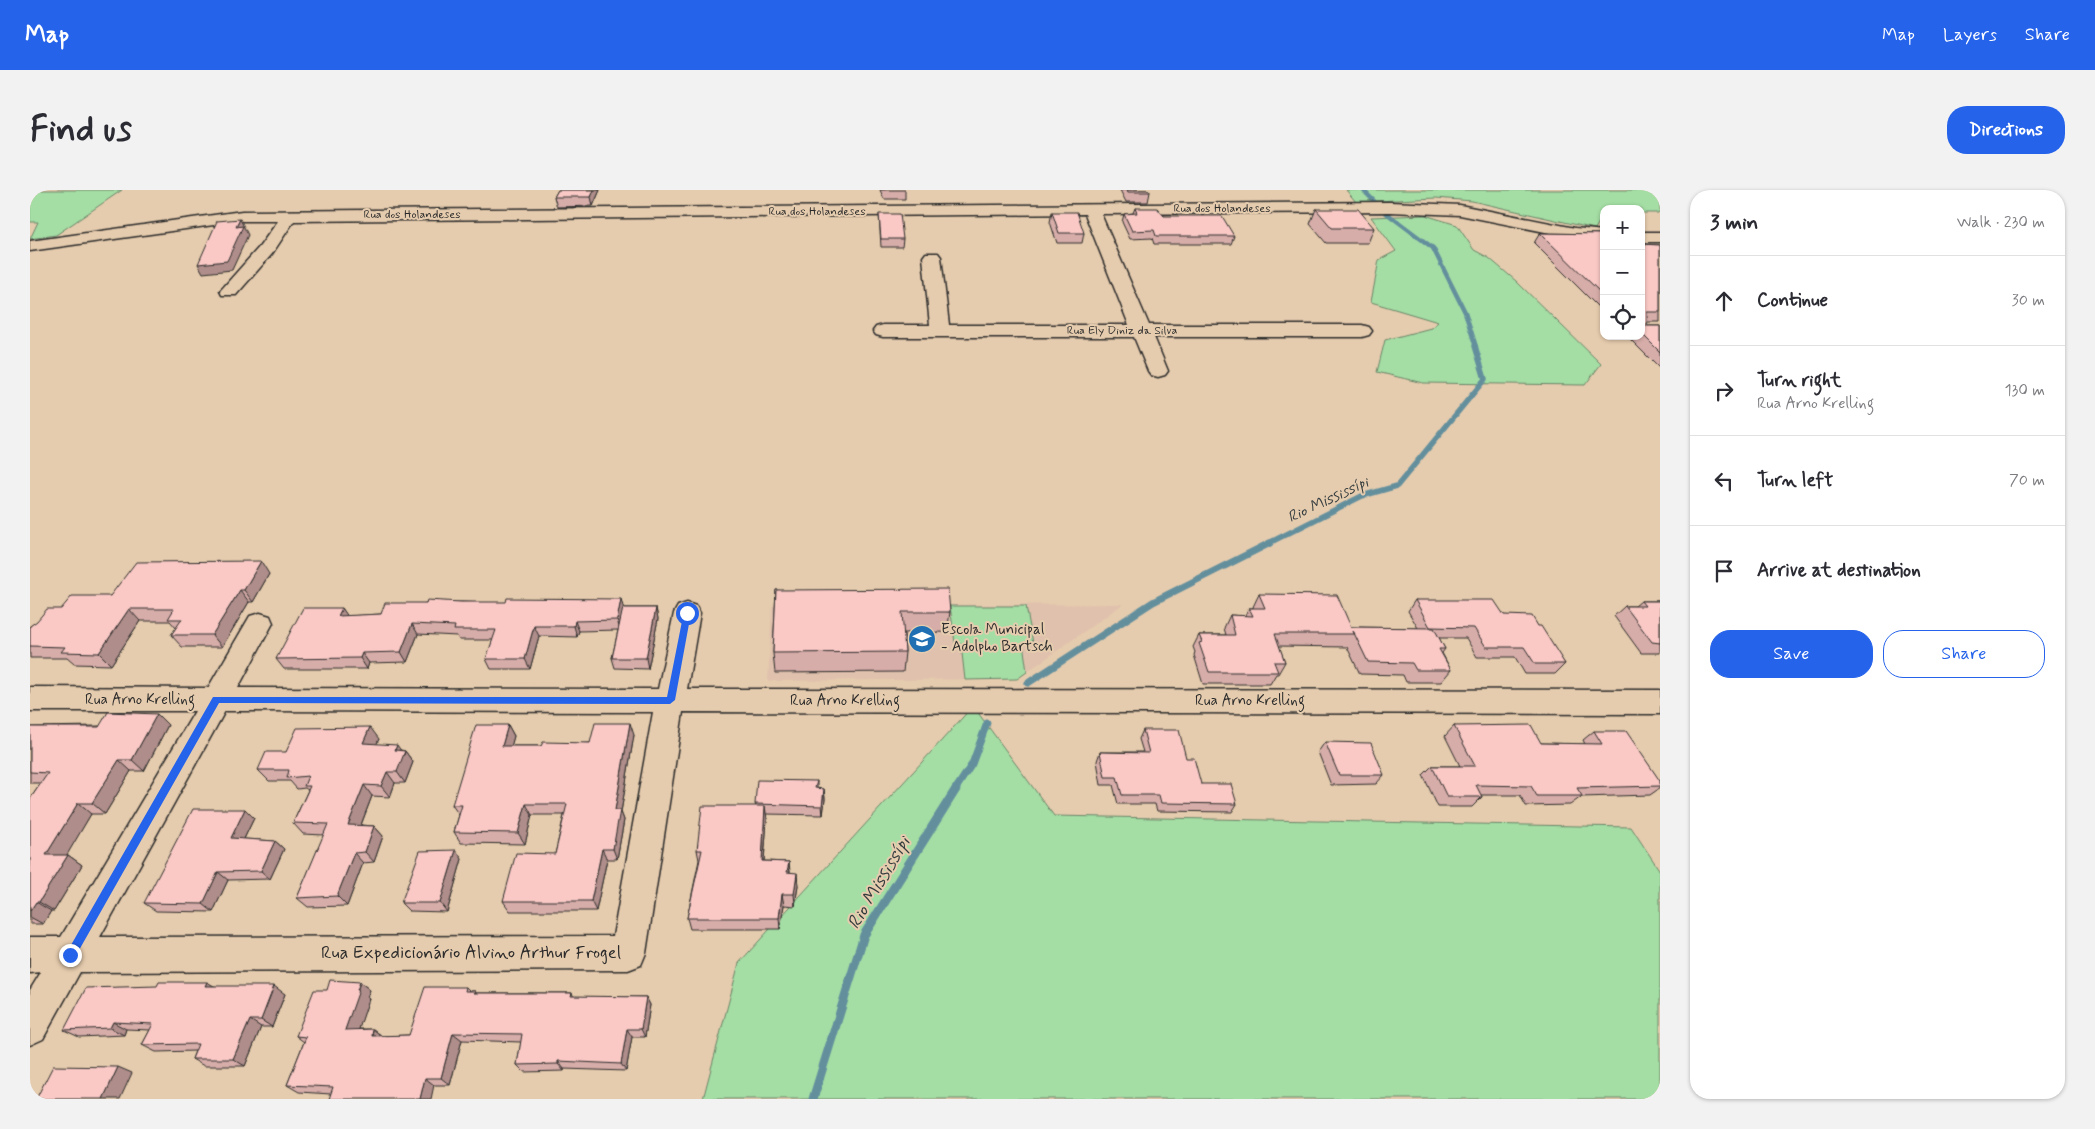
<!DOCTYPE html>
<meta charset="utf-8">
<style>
body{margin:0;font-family:Mynerve,sans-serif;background:#f2f2f3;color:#2b2b33}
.controls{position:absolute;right:15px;top:15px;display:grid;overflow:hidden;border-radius:10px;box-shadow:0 1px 4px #0004}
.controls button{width:45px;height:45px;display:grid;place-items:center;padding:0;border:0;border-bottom:1px solid #e1e1e2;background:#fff;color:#2b2b33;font:25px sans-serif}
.stop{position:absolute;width:15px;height:15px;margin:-11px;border:4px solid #2563eb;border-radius:50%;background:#fff}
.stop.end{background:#2563eb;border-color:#fff;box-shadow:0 1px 5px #0008}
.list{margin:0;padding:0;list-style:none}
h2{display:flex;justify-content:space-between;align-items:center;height:65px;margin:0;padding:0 20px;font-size:21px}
h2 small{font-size:16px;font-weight:400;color:#7c7c81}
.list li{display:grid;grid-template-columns:32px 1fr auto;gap:15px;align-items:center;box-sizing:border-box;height:90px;padding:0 20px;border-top:1px solid #e1e1e2}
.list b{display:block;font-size:19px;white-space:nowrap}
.list p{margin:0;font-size:16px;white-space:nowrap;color:#7c7c81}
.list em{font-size:16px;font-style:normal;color:#7c7c81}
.actions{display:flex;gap:10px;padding:15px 20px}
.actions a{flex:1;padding:11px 0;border:1px solid #2563eb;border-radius:20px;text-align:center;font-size:18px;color:#2563eb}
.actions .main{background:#2563eb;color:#fff}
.icon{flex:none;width:28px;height:28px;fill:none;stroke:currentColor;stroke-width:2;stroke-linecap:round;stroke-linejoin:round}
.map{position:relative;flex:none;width:1630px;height:909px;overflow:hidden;border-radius:20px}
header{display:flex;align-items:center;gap:30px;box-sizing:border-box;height:70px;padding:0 25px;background:#2563eb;color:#fff}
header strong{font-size:24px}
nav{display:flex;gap:28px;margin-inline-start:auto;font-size:18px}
.intro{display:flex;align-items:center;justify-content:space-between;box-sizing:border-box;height:120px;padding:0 30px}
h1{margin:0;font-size:35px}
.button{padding:12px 22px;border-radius:20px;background:#2563eb;color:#fff;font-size:18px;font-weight:700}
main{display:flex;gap:30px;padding:0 30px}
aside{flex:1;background:#fff;border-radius:20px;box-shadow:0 1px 4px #0004}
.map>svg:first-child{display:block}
.built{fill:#e0c1ad}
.green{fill:#a4dea4;stroke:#688468}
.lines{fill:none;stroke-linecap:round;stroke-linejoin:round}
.stream-far3{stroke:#638f9d;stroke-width:4.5}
.stream-far2{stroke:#638f9d;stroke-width:5.5}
.stream-far1{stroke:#638f9d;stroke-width:7}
.stream{stroke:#638f9d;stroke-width:9}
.minor-casing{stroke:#2b2b2b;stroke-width:3}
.minor{fill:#e6ccae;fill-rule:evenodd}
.wall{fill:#d7ada9;stroke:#2b2b2b}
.shaded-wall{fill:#af8d8a;stroke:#2b2b2b}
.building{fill:#fac9c5;stroke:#2b2b2b}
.route{fill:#2563eb}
.labels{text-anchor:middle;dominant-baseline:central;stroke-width:4;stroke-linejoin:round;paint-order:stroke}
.far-street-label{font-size:12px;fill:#2b2b2b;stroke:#e6ccae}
.poi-label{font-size:15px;fill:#2b2b2b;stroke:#e6ccae;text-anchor:start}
.street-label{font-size:15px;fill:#2b2b2b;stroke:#e6ccae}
.water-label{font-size:16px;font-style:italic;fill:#343c3e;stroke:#e6ccae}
.near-street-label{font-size:18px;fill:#2b2b2b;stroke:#e6ccae}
.near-water-label{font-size:19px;font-style:italic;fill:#343c3e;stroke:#e6ccae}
</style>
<header>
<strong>Map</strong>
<nav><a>Map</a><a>Layers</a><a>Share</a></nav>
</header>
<div class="intro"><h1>Find us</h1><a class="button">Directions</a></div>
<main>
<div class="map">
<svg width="1630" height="909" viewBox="0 0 1630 909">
<rect width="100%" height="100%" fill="#e6ccae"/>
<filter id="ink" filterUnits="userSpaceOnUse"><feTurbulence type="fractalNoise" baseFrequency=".02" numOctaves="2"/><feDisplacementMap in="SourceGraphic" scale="10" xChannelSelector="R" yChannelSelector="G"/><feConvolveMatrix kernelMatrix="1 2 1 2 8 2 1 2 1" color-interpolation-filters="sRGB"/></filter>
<g filter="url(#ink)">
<polygon class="built" points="1093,414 987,489 738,491 742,416"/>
<g class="green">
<polygon points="0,0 92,0 26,45 0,49 8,32 0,32"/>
<polygon points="1316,0 1630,0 1630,20 1628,23 1611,23 1611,19 1574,19 1574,24 1565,39 1442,11 1406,8 1326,12"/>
<polygon points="1395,25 1427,35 1444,60 1459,68 1486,91 1571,174 1555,195 1393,193 1347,182 1355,150 1401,138 1408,132 1341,112 1349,70 1366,61 1341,27"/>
<polygon points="920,416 996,416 1003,453 993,453 997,482 987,489 935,490 931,454 925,453"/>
<polygon points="943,516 1024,626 1601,637 1630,681 1630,909 673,909 709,773"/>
</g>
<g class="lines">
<polyline class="stream-far3" points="1333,0 1355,22 1403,58 1435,122 1446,157"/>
<polyline class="stream-far2" points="1237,354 1332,306 1367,296 1455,189 1445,156"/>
<g class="stream-far1">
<polyline points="998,493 1123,412 1240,353"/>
<polyline points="925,600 942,574 957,533"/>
</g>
<polyline class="stream" points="783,909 834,745 926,599"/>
<g class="minor-casing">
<g id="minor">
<polygon points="1360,12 1430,15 1545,38 1574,41 1574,51 1545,48 1430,25 1360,22 1071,24 1119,135 1332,135 1339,137 1342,141 1339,145 1332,147 1124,147 1138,181 1135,185 1128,187 1121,185 1118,181 1104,147 853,147 846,145 843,141 846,137 853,135 900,135 893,67 896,63 908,63 911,67 919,135 1099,135 1055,24 264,31 242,64 206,105 192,105 190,101 230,56 248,31 212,31 0,61 0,51 212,21"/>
<rect x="1611" y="42" width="19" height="10"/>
<path d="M657,413l9,3 4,7 -13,76 973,1v24l-977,-2 -37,241 -5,12 -13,5 -548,2 -37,67 -13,6v-55l11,-18 -11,1v-36h31l134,-226h-165v-24l178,1 42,-72 10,-3 10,3 3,7 -35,65 420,1 16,-76 4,-7zM195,521l428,1 -40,224 -513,1z"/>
</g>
</g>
<use href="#minor" class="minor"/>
</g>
<g class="wall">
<polygon points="528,0 570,0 563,16 527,17 524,7"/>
<polygon points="850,0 875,0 875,9 854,9"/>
<polygon points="1090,0 1119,0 1120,2 1118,12 1096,12"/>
<polygon points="1105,18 1134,26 1204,46 1201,54 1124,54 1122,48 1100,49 1092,32 1094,24 1103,23"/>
<polygon points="1286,19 1344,38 1338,53 1296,53 1280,34"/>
<polygon points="1022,22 1054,43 1052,53 1027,53 1020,32"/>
<polygon points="849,24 873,49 872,57 851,57"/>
<polygon points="1510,43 1574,44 1574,123 1504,53"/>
<polygon points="1611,54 1630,55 1630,132 1617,132 1617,136 1630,136 1630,179 1597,146 1611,146"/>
<polygon points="239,384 223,412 219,412 192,457 152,457 141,445 146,438 140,431 110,431 81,475 44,474 37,468 0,468 0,436 31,419 80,406"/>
<polygon points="746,400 920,422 917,442 874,443 875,462 873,482 745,483 743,463"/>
<polygon points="1229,404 1321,437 1388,438 1378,421 1385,410 1474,425 1508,436 1535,474 1525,484 1495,484 1485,467 1447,467 1436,448 1409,448 1415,459 1412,463 1421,480 1411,492 1376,492 1373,485 1330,484 1317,457 1249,456 1255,472 1248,484 1246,484 1240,494 1173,494 1164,465 1165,462 1163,457 1169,445 1196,445 1194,438 1200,425 1215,426 1219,418 1223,418 1223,417"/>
<polygon points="1611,411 1630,411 1630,463 1611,463 1584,426 1595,416 1605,416"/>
<polygon points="431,412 594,418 626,418 628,429 618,479 585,478 582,468 588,440 549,441 547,447 509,446 500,479 461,479 456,469 463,450 429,450 427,446 388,444 377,472 339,473 337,479 254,479 246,469 312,418 317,426 351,424 396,413"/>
<polygon points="138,535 114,581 101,581 75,624 61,624 36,665 38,665 52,675 24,721 21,721 13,734 0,734 0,609 11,593 0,593 0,537"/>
<polygon points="478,535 484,546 481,556 511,556 560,553 604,545 591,622 594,630 587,669 577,669 566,721 480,721 473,711 525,664 534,625 502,625 495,654 431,653 424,642 429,625 422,615"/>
<polygon points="1424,536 1511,553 1555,554 1553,550 1564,541 1630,591 1630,598 1620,605 1551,607 1540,615 1496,616 1490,605 1451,605 1452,607 1442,617 1408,617 1393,585 1402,576 1430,576 1415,546"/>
<polygon points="1113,540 1171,594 1207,614 1202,622 1127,621 1125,614 1088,614 1083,595 1071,595 1067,571 1070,562 1113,562 1109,549"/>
<polygon points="349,549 346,554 371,560 375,561 383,572 375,593 365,593 360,607 342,606 331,635 344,636 353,646 344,672 333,673 317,716 278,717 267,708 294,645 273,644 263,633 278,600 275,598 267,599 260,591 239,591 228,580 256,562"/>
<polygon points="1295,552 1354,585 1346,594 1301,595 1288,562"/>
<polygon points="787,591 787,599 794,599 795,609 793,625 736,624 737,629 734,671 759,672 760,682 768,695 765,716 754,715 750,739 660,739 657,728 669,670 667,660 726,616 725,614"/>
<polygon points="215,619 224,628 214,649 245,651 254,659 240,689 198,690 183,722 126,721 114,713"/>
<polygon points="432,669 417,722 379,721 371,713"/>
<polygon points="330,792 340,800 337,807 339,809 328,839 343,839 352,846 379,845 436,797 440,801 445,801 446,803 542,803 544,807 616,807 620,815 615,847 602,847 596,881 534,879 534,881 494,882 487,875 491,852 432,850 420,895 404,895 301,904 269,902 257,895 274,852 266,846 297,800"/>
<polygon points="183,796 255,804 242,837 231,837 215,876 174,876 162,869 165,861 126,862 112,855 120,840 96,839 94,845 49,847 34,840"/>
</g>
<g class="shaded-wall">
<polygon points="564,0 570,0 563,16 561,7"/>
<polygon points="210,29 218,45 202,80 173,83 168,74 206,37"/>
<polygon points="231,371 239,384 223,412 214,400"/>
<polygon points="210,400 219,412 192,457 182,445"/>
<polygon points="591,409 594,420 590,440 587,430"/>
<polygon points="312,418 319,428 308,426"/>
<polygon points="626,418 628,429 618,479 616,468"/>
<polygon points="99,419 110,431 81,475 69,463"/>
<polygon points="545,431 549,441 547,447 544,436"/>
<polygon points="382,434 388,444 377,472 371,462"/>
<polygon points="504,436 509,446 500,479 495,469"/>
<polygon points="332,463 339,473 337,479 330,468"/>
<polygon points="127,524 138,535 114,581 102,570"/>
<polygon points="600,533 604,545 591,622 594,630 587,669 583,659 585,620"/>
<polygon points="478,535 484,546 478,568 472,556"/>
<polygon points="340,537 349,549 342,564 333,553"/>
<polygon points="367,555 374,565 375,561 383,572 375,593 367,582 365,560"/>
<polygon points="89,570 101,581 75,624 62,613"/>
<polygon points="357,582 365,593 360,607 351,596"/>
<polygon points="334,595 342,606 327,645 318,635"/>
<polygon points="794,599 795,609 793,625 792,616"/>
<polygon points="48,613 61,624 31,675 16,665"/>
<polygon points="496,614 502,625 495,654 488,643"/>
<polygon points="735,616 737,629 733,683 732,671"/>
<polygon points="215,619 224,628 210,657 201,648"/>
<polygon points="344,636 353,646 344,672 335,662"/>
<polygon points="245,651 254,659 240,689 231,681"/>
<polygon points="572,659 577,669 566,721 561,711"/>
<polygon points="426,660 432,669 417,722 410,713"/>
<polygon points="324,663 333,673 317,716 307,706"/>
<polygon points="38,665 52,675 24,721 9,712"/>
<polygon points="759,672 760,684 757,682"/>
<polygon points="188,682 198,690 183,722 173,714"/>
<polygon points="767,683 768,695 765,716 764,704"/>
<polygon points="752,704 754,715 750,739 749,728"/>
<polygon points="6,712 21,721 13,734 0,727 0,721"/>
<polygon points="177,792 189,799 175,796"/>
<polygon points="330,792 340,800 337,807 339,809 326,848 315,840"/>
<polygon points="244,796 255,804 242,837 231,830"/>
<polygon points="616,807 620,815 615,847 611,839"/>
<polygon points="220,830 231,837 215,876 203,869"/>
<polygon points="83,832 96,839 94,845 80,838"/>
<polygon points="343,839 353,847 342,846"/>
<polygon points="597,839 602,847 596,881 591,874"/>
<polygon points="423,843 432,850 420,895 411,888"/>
<polygon points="528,871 534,879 534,881 528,874"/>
<polygon points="88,877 102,883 90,909 73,909"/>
<polygon points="395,888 404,895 401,909 390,909"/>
</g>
<g class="building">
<polygon points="528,0 564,0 561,7 524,7"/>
<polygon points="1097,0 1119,0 1120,2 1098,2"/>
<polygon points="1105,18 1127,18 1134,26 1192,26 1204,46 1126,46 1124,40 1102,41 1094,24 1107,23"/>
<polygon points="1286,19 1328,19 1344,38 1302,38"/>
<polygon points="1022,22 1047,22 1054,43 1029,43"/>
<polygon points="849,24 870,24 873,49 851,49"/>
<polygon points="210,29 206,37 213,36 197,71 168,74 187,31"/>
<polygon points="1510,43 1574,44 1574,106"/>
<polygon points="1611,54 1630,55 1630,122 1617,122 1617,136 1630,136 1630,162 1611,143"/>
<polygon points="231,371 214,400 210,400 182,445 141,445 152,429 138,429 144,419 99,419 69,463 31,462 35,457 0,456 0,436 7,431 17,419 31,419 42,406 80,406 106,372"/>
<polygon points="918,399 920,422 872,422 875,462 743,463 746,400"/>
<polygon points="1229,404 1307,405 1321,437 1404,438 1415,459 1409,459 1421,480 1386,480 1382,473 1338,472 1323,441 1325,444 1245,444 1255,472 1244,472 1248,482 1179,482 1169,453 1172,452 1169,445 1205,445 1200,425 1223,426 1219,418 1235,418"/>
<polygon points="477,408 591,409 587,430 545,431 544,436 504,436 495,469 456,469 466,440 424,440 425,436 382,434 371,462 332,463 330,468 246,469 273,418 312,418 308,426 351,424 355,413 396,413 397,410 431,412 476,412"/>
<polygon points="1385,410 1464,410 1474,425 1502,426 1508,436 1511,436 1535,474 1505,474 1494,457 1456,457 1444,438 1400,437"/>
<polygon points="1611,411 1630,411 1630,453 1622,452 1595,416 1615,416"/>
<polygon points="593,418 626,418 616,468 582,468"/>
<polygon points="78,522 127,524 102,570 89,570 62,613 48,613 16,665 38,665 9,712 6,712 0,721 0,609 18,583 0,582 0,537 69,537"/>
<polygon points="565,533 600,533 585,620 590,620 583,659 572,659 561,711 473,711 486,663 525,664 537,614 496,614 488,643 424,642 432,615 422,615 446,535 478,535 472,556 511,556 513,552 560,553"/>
<polygon points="1501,535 1511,553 1572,554 1564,541 1596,541 1630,591 1630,596 1547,598 1552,606 1507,606 1501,596 1446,595 1452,607 1417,607 1402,576 1445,576 1424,536"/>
<polygon points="340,537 333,553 367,555 365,560 375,561 367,582 357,582 351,596 334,595 318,635 344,636 335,662 324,663 307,706 267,708 298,634 263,633 280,596 274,596 278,586 257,588 259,580 228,580 236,562 256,562 267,538"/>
<polygon points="1113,540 1149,540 1156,568 1164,568 1171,594 1201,594 1207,614 1131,613 1129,605 1092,605 1087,587 1075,587 1070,562 1119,563"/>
<polygon points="1295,552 1341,553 1354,585 1309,585"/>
<polygon points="727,590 787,591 785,598 794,599 792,616 725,614"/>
<polygon points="672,616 735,616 732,671 759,672 757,682 767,683 764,704 752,704 749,728 657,728 672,660 667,660"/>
<polygon points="163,619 215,619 201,648 245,651 231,681 188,682 173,714 114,713"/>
<polygon points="426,660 410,713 371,713 390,661"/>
<polygon points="300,790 330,792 327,800 329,800 315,840 343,839 342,846 379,845 395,797 436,797 435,801 445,801 444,803 542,803 541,806 616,807 611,839 597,839 591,874 528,871 528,874 487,875 492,844 423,843 411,888 395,888 390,909 299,909 303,897 257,895 276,847 266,846 284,800 297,800"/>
<polygon points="129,792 177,792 175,796 244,796 231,830 220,830 203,869 162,869 168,854 112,855 123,834 83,832 80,838 34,840 56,798 127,796"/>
<polygon points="23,876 88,877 73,909 6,909"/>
</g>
</g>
<polygon class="route" points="654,421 661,423 645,510 640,514 189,513 44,769 37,769 37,762 183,507 637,507"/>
<defs>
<g id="school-disc" transform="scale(1.4375)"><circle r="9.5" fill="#1f6fb2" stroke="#e6ccae"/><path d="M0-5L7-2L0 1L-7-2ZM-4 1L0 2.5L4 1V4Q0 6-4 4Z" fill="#fff"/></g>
</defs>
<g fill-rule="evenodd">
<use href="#school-disc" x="892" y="449"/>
</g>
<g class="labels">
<g class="far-street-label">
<text x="1192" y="19">Rua dos Holandeses</text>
<text x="787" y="22">Rua dos Holandeses</text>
<text x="382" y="25">Rua dos Holandeses</text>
<text x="1092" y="141">Rua Ely Diniz da Silva</text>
</g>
<g class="poi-label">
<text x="911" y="440">Escola Municipal<tspan x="911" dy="17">- Adolpho Bartsch</tspan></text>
</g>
<g class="street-label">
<text x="110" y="510">Rua Arno Krelling</text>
<text x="815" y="511">Rua Arno Krelling</text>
<text x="1220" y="511">Rua Arno Krelling</text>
</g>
<g class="water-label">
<text transform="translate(1298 310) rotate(-25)">Rio Mississípi</text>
</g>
<g class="near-street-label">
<text x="441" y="763">Rua Expedicionário Alvino Arthur Frogel</text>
</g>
<g class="near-water-label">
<text transform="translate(849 693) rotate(-59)">Rio Mississípi</text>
</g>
</g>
</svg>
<div class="controls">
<button>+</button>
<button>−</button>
<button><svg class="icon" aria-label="locate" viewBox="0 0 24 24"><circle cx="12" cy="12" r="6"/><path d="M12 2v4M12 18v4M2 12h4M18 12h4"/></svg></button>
</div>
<div class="stop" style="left:657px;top:423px"></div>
<div class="stop end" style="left:40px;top:765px"></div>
</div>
<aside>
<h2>3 min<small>Walk · 230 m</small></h2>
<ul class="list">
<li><svg class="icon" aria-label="ahead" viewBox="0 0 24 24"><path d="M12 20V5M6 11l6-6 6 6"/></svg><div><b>Continue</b></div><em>30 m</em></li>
<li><svg class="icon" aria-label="right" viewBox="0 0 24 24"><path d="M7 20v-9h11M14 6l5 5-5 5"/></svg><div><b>Turn right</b><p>Rua Arno Krelling</p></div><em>130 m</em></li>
<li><svg class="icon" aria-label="left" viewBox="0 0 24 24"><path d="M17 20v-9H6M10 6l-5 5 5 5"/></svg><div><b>Turn left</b></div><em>70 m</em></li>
<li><svg class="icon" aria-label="arrive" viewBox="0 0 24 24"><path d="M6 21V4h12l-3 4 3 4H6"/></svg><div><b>Arrive at destination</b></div></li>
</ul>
<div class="actions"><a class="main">Save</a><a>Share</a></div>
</aside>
</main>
